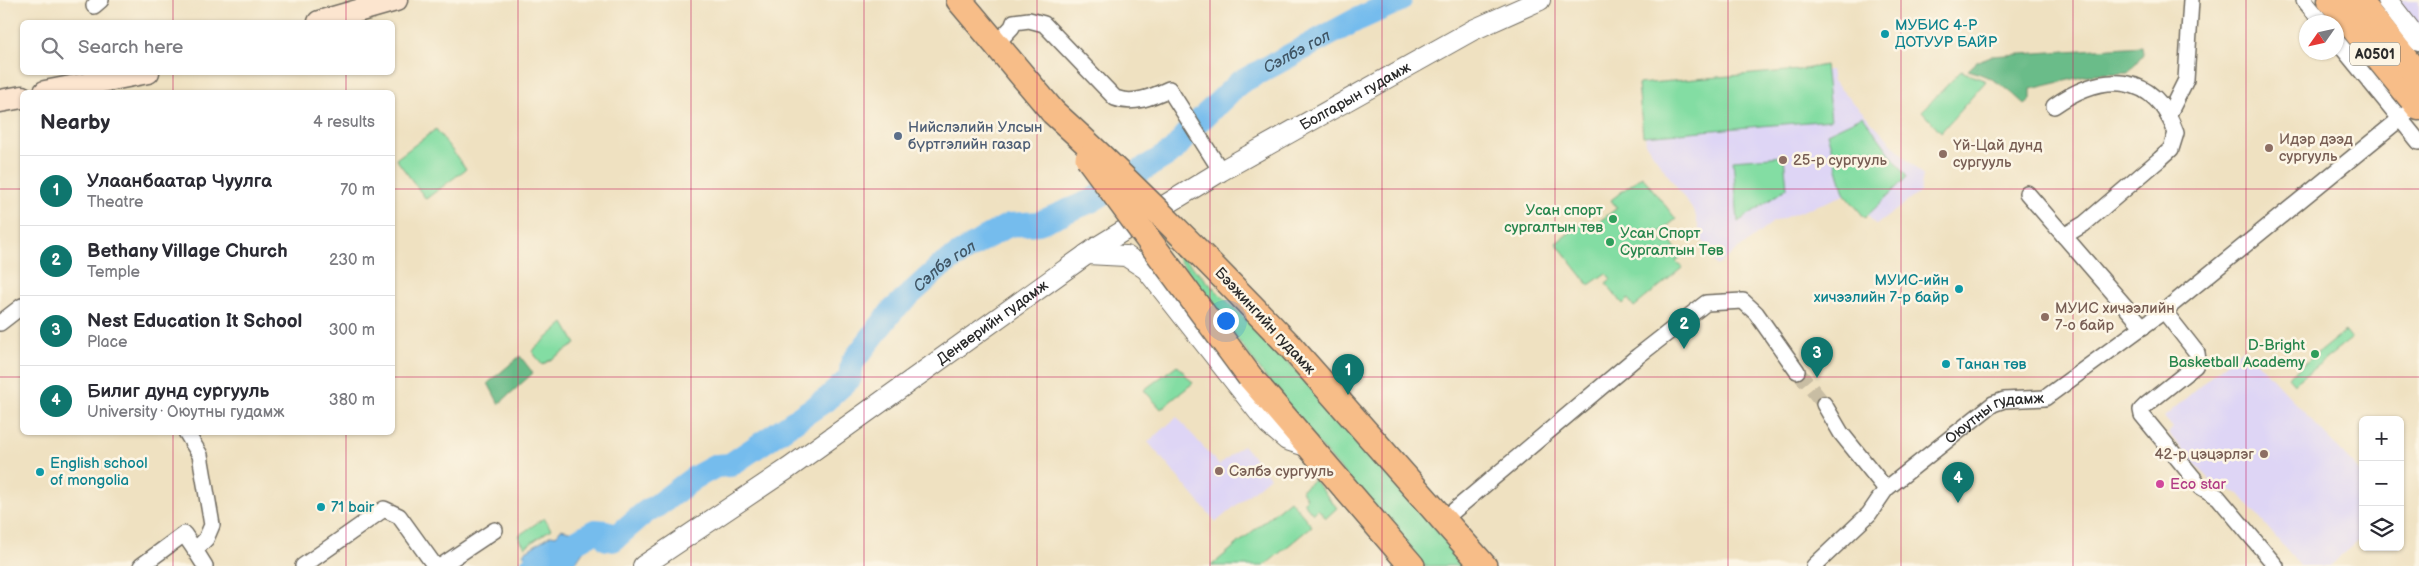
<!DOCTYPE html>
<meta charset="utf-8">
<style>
body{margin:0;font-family:"Balsamiq Sans",sans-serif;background:#f2f2f3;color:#2b2b33}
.controls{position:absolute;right:15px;bottom:15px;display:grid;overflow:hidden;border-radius:8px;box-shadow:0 1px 4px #0004}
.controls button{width:45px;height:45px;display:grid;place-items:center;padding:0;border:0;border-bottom:1px solid #e1e1e2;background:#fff;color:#2b2b33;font:25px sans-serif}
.compass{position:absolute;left:2299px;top:15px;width:45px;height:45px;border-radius:50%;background:#fff;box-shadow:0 1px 4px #0004;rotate:236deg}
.you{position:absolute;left:1225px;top:320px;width:18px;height:18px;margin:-12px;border:4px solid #fff;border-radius:50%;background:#1a73e8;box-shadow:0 0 0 8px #1a73e833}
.badge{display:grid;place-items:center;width:32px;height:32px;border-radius:50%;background:#0f766e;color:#fff;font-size:16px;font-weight:700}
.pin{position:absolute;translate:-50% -41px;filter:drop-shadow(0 1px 2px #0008)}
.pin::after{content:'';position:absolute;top:26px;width:18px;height:15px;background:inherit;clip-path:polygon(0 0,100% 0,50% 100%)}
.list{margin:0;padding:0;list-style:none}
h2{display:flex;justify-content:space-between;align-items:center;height:65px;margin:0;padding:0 20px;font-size:21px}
h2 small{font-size:16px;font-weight:400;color:#7c7c81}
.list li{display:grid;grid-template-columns:32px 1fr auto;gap:15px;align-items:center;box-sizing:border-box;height:70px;padding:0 20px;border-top:1px solid #e1e1e2}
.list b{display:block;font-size:19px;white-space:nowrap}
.list p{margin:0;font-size:16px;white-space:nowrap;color:#7c7c81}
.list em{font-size:16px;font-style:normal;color:#7c7c81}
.icon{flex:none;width:28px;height:28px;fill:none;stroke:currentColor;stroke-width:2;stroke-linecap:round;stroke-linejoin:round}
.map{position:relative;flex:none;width:2419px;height:566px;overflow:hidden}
.search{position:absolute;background:#fff;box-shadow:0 1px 4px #0004;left:20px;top:20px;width:375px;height:55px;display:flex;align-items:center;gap:12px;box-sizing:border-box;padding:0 18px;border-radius:8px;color:#7c7c81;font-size:19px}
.panel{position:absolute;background:#fff;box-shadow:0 1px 4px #0004;left:20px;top:90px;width:375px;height:345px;border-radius:8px}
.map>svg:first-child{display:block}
.built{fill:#ded5f5}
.green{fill:#83dda3;stroke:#578467}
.forest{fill:#6abc89;stroke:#4a745a}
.water{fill:#75bced;stroke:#50748c}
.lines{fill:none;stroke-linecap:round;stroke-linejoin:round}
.river{stroke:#75bced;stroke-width:24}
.minor-tunnel{stroke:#c8bda3;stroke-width:15;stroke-dasharray:15 8;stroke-linecap:butt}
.minor-casing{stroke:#706b60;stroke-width:18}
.tertiary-casing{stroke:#706b60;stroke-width:22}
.secondary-casing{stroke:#706b60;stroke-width:25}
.primary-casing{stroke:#706b60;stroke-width:28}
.trunk-casing{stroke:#706b60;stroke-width:29}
.minor{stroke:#fff;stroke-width:15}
.tertiary{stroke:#fff;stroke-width:20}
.secondary{stroke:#fce5cf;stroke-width:22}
.primary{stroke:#f7bd88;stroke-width:25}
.trunk{stroke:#f7bd88;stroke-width:26}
.primary-bridge-casing{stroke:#706b60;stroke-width:28;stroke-linecap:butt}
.primary-bridge{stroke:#f7bd88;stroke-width:25}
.grid{fill:none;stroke:#c2185b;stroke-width:1;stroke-opacity:0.55}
.culture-dot{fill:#0f9aa8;stroke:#fcf5e5;stroke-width:2}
.service-dot{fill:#5c6f8a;stroke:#fcf5e5;stroke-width:2}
.education-dot{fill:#8d6e63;stroke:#fcf5e5;stroke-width:2}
.leisure-dot{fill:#2e9e5b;stroke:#fcf5e5;stroke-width:2}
.hotel-dot{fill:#d1479c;stroke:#fcf5e5;stroke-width:2}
.labels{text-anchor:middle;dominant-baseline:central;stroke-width:5;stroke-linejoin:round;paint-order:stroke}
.shield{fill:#fcf5e5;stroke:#6a6863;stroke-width:1}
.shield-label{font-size:14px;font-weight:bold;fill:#2b2b2b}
.culture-label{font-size:15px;fill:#0d838f;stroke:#fcf5e5;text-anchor:start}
.street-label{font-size:15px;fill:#2b2b2b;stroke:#fcf5e5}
.service-label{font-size:15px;fill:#4e5e75;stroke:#fcf5e5;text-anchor:start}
.education-label{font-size:15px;fill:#785e54;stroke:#fcf5e5;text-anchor:start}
.leisure-label{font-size:15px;fill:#27864d;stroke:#fcf5e5;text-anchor:end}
.hotel-label{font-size:15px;fill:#b23c85;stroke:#fcf5e5;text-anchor:start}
.water-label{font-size:16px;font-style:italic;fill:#415665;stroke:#fcf5e5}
</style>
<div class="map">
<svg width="2419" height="566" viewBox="0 0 2419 566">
<rect width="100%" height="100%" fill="#fcf5e5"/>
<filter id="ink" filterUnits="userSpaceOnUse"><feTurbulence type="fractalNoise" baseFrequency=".02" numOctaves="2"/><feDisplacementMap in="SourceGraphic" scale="10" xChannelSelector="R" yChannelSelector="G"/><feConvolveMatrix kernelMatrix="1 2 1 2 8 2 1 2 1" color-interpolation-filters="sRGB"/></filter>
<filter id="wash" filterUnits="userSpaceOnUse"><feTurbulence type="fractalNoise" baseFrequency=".0096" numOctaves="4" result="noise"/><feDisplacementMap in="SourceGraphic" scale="20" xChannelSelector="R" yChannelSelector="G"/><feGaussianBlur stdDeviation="1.12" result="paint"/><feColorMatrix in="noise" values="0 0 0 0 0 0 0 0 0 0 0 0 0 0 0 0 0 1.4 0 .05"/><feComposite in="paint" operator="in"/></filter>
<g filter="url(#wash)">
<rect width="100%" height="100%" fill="#efe1c1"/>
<g class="built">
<polygon points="2396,0 2419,0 2419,30"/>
<polygon points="1831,70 1833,81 1923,176 1920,192 1876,225 1850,193 1773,222 1717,266 1701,238 1695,213 1646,144 1640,85"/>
<polygon points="2244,348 2363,475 2363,536 2329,566 2300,566 2239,494 2212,483 2168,433 2173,428 2164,417"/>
<polygon points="1177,417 1219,465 1243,445 1270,477 1216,522 1148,442"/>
</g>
<g class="green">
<polygon points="1825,65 1831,120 1643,136 1638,84 1799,70"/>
<polygon points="1961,71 1986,81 1941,132 1922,111"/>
<polygon points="1863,116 1907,177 1865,218 1844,193 1827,133"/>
<polygon points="436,129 466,169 426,199 396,159"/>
<polygon points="1784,156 1787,188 1738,222 1733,160"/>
<polygon points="1642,176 1676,219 1657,235 1665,244 1670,241 1682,256 1676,261 1682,268 1634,307 1628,299 1623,304 1606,283 1611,279 1606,273 1589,285 1556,243 1586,220 1592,227 1617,208 1611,200"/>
<polygon points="1162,237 1280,353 1469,566 1424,566 1292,413"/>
<polygon points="564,323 576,344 542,365 532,351"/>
<polygon points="2345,331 2351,339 2294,384 2288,377"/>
<polygon points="1177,365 1193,383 1161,409 1144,390"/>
<polygon points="1314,480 1337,508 1326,518 1318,509 1313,514 1303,502 1307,498 1301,490"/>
<polygon points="1290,500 1312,526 1264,566 1211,566"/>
<polygon points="544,518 551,529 525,547 518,536"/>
</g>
<g class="forest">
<path d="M2142,46l1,8 -15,19 -34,1 -63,15v11l-6,5c-20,-19 -30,-27 -57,-35l10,-9 13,-5z"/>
<polygon points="520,356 533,373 499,404 488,383"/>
</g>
<polygon class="water" points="561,529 573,532 602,529 597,537 592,538 573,566 532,566 523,553 551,535 556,536"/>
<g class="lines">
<path class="river" id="s1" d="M532,566l63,-35 11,1 1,7 6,1c8,-7 35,-32 42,-33l39,-29 22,-12 14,-1 97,-66 23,-21 2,-15 40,-52 49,-45 44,-28 24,-13 30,-2 52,-22 82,-50 22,-26 44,-42 117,-63 44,-20"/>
</g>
</g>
<g filter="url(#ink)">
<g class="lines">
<polyline class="minor-tunnel" points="1797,371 1824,404"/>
<g class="minor-casing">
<g id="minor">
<polyline points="2304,0 2322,22"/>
<polyline points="94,6 101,0"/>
<polyline points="2336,40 2419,142"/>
<path d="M997,43l15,-16 2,-5 15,-2 15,4 71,74c18,7 37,-1 54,-9l52,82"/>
<path d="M2054,106c48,-34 100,-35 122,27l-5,16 -11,10 -76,65 -20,12"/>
<polyline points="2168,116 2186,80 2191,0"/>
<polyline points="2027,193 2143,327"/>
<polyline points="2164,311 2197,353 2198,360 2195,366 2146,405 2141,410 2142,415 2201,487 2218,497 2276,566"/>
<polyline points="0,323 22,306"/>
<polyline points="1824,404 1841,433 1886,489"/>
<polyline points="186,432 200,455 212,525 206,539 195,550 205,566"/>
<polyline points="1443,520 1638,356 1706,303 1743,301 1756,313 1797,371"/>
<polyline points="141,566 184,534 195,550"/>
<polyline points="303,566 384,509 399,516 435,566"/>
<polyline points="441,566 495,530"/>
<path id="s2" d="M1814,566l55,-52 17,-25 107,-85 11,-4 41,-2 119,-87 253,-206"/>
</g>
</g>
<g class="tertiary-casing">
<g id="tertiary">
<polyline points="2387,0 2419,41"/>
<polyline points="1087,254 1126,256 1146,269 1268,424 1287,440 1309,447"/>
<path id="s3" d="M643,566l146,-98 308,-221 124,-76 252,-141 67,-30"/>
</g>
</g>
<g class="secondary-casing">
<g id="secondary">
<polyline points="319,22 396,0"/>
<polyline points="45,92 148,72"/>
<polyline points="0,101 22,97"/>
</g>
</g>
<g class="primary-casing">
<g id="primary">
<polyline points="959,0 1053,112"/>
<polyline points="1290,346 1484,566"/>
<polyline points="1250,377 1412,566"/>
</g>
</g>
<g class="trunk-casing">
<g id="trunk">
<polyline points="2331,0 2419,107"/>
<polyline points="2357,0 2419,77"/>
</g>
</g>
<use href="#minor" class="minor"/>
<use href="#tertiary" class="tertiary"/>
<use href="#secondary" class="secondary"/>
<use href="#primary" class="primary"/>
<use href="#trunk" class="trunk"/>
<g class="primary-bridge-casing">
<g id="primary-bridge">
<path d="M1053,112c83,75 160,154 237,234"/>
<polyline points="1088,158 1250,377"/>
</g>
</g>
<use href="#primary-bridge" class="primary-bridge"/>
</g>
</g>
<path class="grid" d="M173,0v22M346,0v22M518,0v566M691,0v566M864,0v566M1037,0v566M1210,0v566M1382,0v566M1555,0v566M1728,0v566M1901,0v566M2073,0v566M2246,0v566M173,72v20M346,72v20M0,189h22M392,189h2027M0,377h22M392,377h2027M173,432v134M346,432v134"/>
<g class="culture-dot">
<circle cx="1885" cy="34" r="5"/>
<circle cx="1959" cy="289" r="5"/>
<circle cx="1946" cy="364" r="5"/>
<circle cx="40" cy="472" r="5"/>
<circle cx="321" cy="507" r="5"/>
</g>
<circle class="service-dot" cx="898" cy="136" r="5"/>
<g class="education-dot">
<circle cx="2269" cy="148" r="5"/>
<circle cx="1943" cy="154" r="5"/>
<circle cx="1783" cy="160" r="5"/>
<circle cx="2045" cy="317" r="5"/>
<circle cx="2264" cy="454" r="5"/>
<circle cx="1219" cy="471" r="5"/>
</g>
<g class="leisure-dot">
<circle cx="1613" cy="219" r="5"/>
<circle cx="1610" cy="242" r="5"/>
<circle cx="2315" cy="354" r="5"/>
</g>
<circle class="hotel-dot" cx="2160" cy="484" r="5"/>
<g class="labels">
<rect class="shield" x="2350" y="42.5" width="50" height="23" rx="4"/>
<g class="shield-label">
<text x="2375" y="54">A0501</text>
</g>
<g class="culture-label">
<text x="1895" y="25">МУБИС 4-Р<tspan x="1895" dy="17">ДОТУУР БАЙР</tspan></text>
<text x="1949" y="280" text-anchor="end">МУИС-ийн<tspan x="1949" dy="17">хичээлийн 7-р байр</tspan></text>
<text x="1956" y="364">Танан төв</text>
<text x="50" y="463">English school<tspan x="50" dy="17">of mongolia</tspan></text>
<text x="331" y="507">71 bair</text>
</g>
<g class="street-label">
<text stroke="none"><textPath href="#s3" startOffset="854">Болгарын гудамж</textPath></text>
<text transform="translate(1265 321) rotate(47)">Бээжингийн гудамж</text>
<text stroke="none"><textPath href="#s3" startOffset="426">Денверийн гудамж</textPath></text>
<text stroke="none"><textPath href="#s2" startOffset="239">Оюутны гудамж</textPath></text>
</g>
<g class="service-label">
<text x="908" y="127">Нийслэлийн Улсын<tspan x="908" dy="17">бүртгэлийн газар</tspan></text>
</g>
<g class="education-label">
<text x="2279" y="139">Идэр дээд<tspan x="2279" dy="17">сургууль</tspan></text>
<text x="1953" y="145">Үй-Цай дунд<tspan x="1953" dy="17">сургууль</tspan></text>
<text x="1793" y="160">25-р сургууль</text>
<text x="2055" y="308">МУИС хичээлийн<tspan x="2055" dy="17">7-о байр</tspan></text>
<text x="2254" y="454" text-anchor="end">42-р цэцэрлэг</text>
<text x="1229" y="471">Сэлбэ сургууль</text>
</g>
<g class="leisure-label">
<text x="1603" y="210">Усан спорт<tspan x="1603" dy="17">сургалтын төв</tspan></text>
<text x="1620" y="233" text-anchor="start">Усан Спорт<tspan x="1620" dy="17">Сургалтын Төв</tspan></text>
<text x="2305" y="345">D-Bright<tspan x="2305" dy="17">Basketball Academy</tspan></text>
</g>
<g class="hotel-label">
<text x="2170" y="484">Eco star</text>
</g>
<g class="water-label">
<text stroke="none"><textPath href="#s1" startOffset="956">Сэлбэ гол</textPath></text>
<text stroke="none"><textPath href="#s1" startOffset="536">Сэлбэ гол</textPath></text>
</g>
</g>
</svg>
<div class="controls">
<button>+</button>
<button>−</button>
<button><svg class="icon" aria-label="layers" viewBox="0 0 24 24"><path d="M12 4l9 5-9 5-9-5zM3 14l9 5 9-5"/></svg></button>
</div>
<svg class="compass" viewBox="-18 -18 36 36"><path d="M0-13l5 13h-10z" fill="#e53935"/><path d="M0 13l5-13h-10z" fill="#7c7c81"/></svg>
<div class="you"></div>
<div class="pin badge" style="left:1348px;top:395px">1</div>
<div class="pin badge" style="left:1684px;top:349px">2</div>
<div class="pin badge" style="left:1817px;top:378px">3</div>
<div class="pin badge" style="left:1958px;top:503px">4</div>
<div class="search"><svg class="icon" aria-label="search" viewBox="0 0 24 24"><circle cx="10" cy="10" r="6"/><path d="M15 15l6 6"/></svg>Search here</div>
<section class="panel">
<h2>Nearby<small>4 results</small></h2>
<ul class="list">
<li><span class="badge">1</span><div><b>Улаанбаатар Чуулга</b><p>Theatre</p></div><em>70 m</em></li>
<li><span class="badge">2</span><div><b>Bethany Village Church</b><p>Temple</p></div><em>230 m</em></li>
<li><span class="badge">3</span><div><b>Nest Education It School</b><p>Place</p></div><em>300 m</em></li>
<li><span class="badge">4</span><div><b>Билиг дунд сургууль</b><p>University · Оюутны гудамж</p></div><em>380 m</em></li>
</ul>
</section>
</div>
